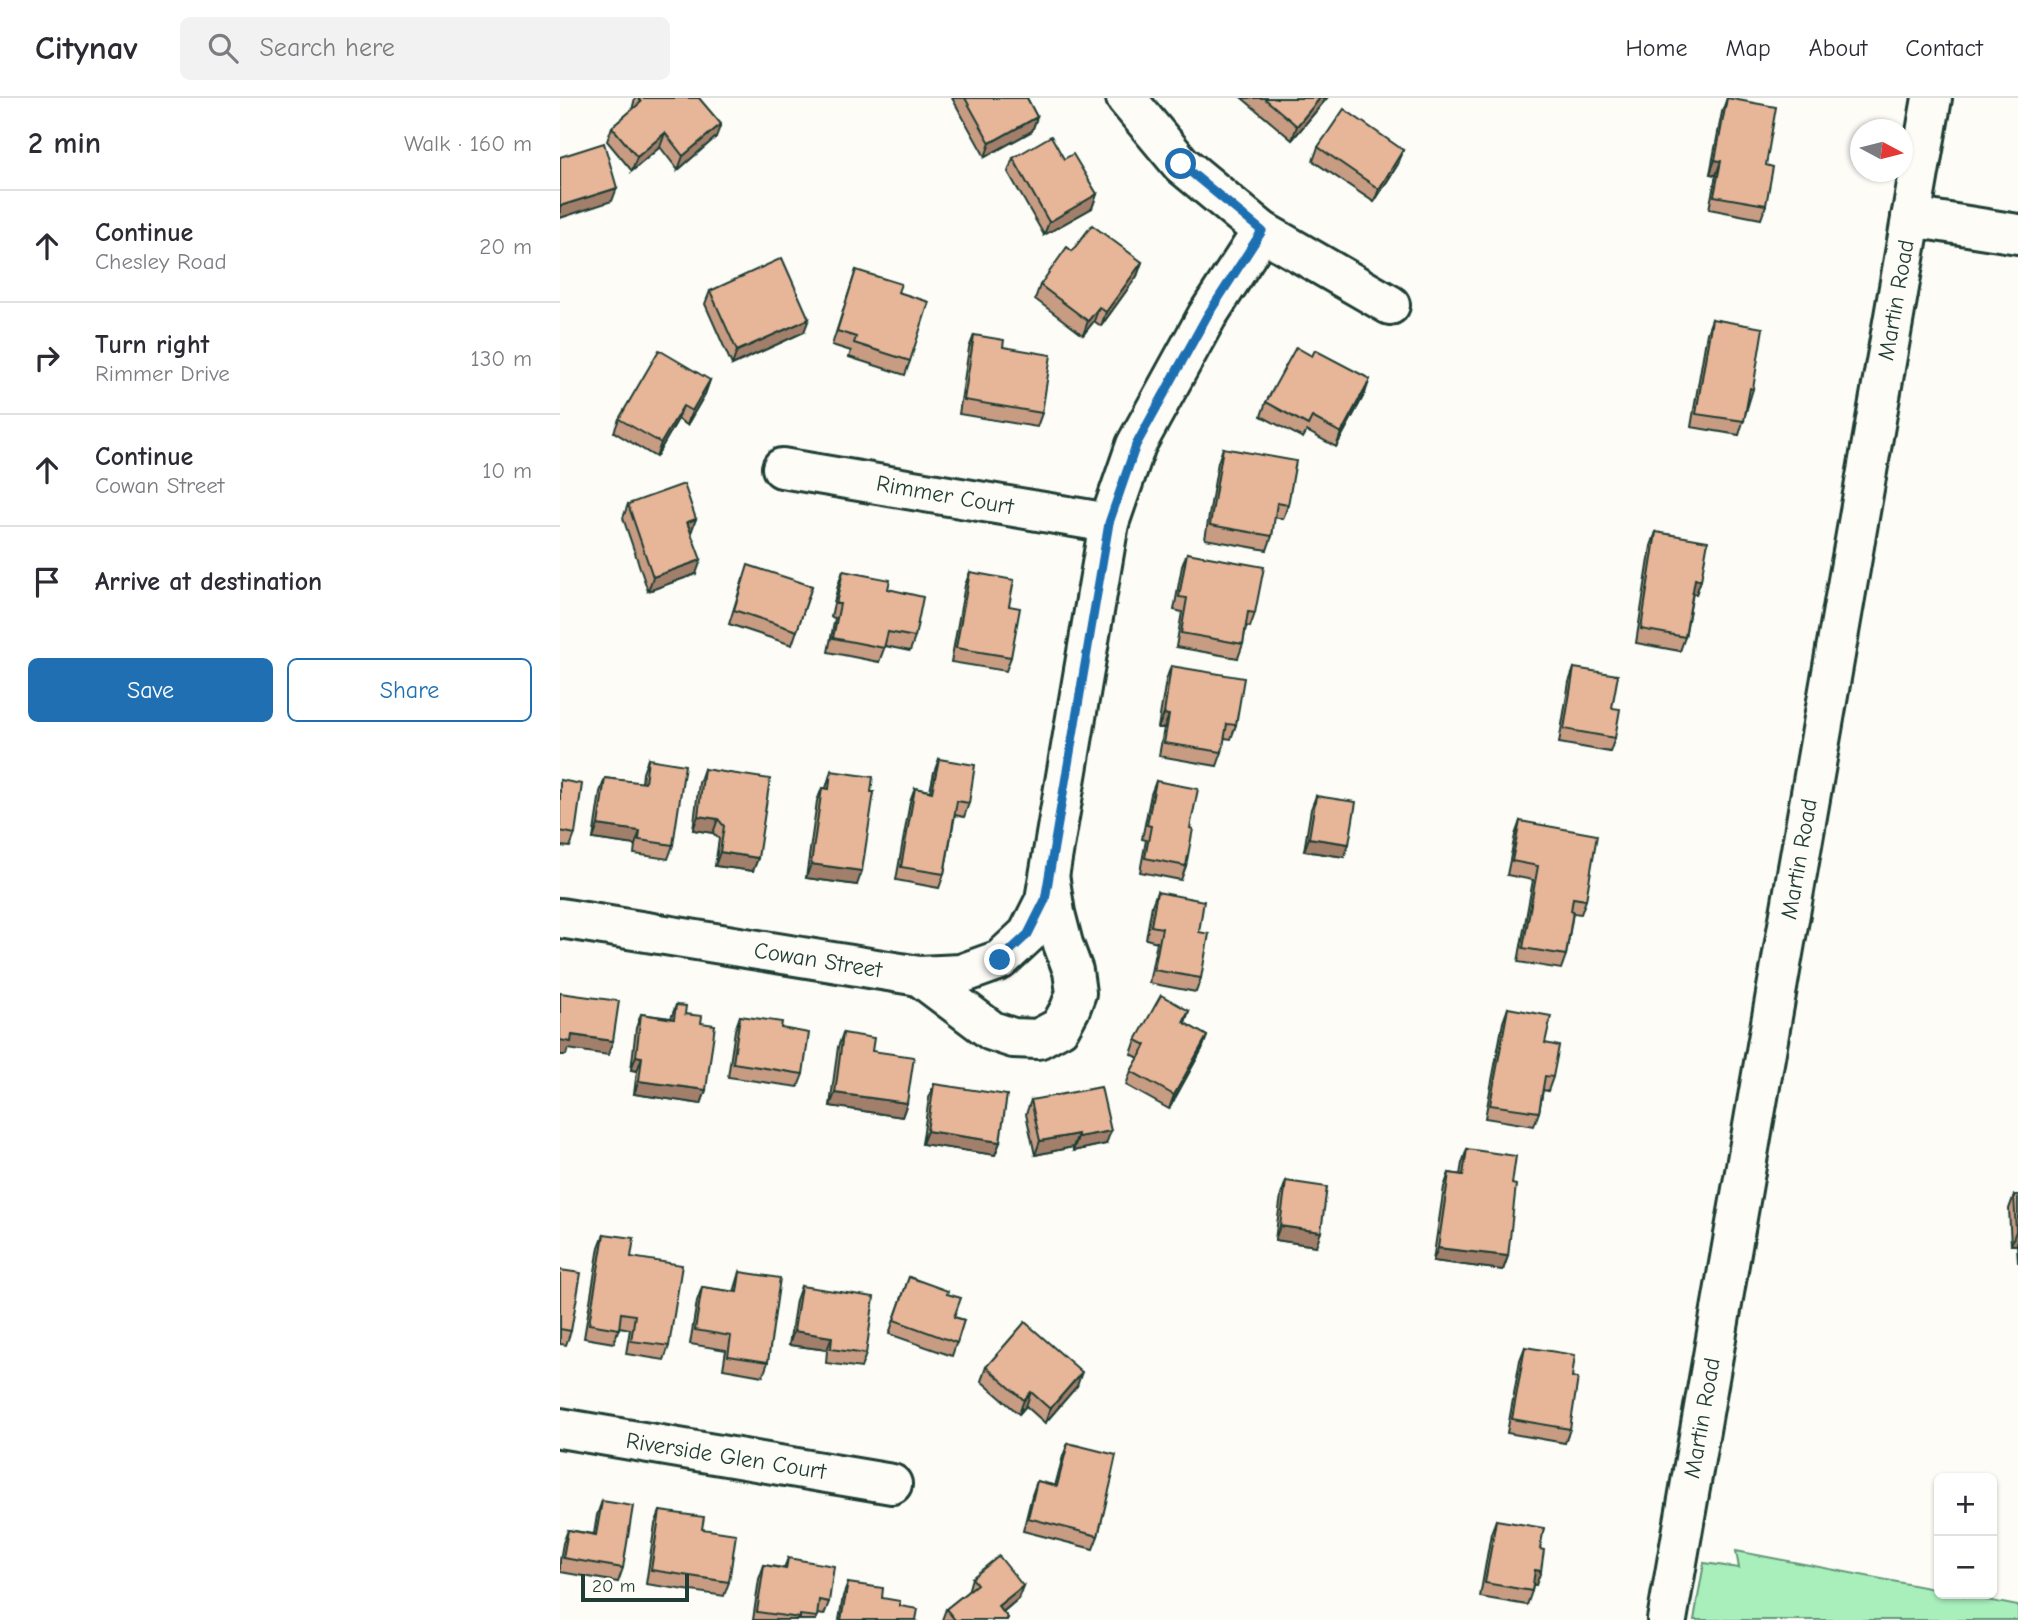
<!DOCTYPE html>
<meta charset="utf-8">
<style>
body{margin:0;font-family:"Comic Neue",sans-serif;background:#f2f2f3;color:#2b2b33}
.controls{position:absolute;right:21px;bottom:21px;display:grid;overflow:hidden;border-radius:10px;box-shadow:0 2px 5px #0004}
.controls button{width:63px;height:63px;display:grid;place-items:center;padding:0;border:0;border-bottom:2px solid #e1e1e2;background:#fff;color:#2b2b33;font:35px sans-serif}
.compass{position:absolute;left:1290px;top:21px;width:63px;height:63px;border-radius:50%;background:#fff;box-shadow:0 2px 5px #0004;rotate:97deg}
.scale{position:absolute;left:21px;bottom:18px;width:108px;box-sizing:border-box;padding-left:7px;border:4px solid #1f3d34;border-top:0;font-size:19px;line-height:24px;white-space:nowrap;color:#1f3d34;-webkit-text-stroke:5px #fdfcf7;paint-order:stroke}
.stop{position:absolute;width:21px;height:21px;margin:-16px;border:5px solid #1f6fb2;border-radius:50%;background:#fff}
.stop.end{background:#1f6fb2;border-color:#fff;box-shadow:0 2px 7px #0008}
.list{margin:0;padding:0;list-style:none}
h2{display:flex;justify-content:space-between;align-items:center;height:91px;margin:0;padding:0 28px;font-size:30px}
h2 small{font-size:23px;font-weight:400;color:#7c7c81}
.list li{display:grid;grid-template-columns:46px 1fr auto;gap:21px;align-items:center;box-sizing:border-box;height:112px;padding:0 28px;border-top:2px solid #e1e1e2}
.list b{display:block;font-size:26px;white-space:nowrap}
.list p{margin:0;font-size:23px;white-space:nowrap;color:#7c7c81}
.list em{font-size:23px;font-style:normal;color:#7c7c81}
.actions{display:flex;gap:14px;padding:21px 28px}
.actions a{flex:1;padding:16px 0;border:2px solid #1f6fb2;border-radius:10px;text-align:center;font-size:24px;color:#1f6fb2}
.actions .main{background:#1f6fb2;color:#fff}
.icon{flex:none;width:38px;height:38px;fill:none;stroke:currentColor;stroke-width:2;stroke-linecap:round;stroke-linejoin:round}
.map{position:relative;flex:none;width:1458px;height:1522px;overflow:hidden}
header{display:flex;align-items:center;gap:42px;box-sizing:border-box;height:98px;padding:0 35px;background:#fff;border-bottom:2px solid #e1e1e2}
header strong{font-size:33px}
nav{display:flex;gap:38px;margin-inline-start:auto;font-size:24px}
.search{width:490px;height:63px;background:#f2f2f3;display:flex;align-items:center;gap:18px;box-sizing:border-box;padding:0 24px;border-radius:10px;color:#7c7c81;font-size:26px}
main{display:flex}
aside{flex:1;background:#fff}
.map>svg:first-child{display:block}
.green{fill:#a8efbc;stroke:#649678;stroke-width:2}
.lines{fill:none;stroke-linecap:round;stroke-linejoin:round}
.minor-casing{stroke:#1f3d34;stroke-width:44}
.minor{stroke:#fdfcf7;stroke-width:38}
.wall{fill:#c79c83;stroke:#1f3d34;stroke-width:2}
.shaded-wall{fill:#a27f6a;stroke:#1f3d34;stroke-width:2}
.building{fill:#e7b598;stroke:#1f3d34;stroke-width:2}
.route{stroke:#1f6fb2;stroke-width:9}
.labels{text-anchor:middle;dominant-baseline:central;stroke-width:5;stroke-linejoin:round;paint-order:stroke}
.street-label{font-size:23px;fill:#1f3d34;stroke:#fdfcf7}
</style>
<header>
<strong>Citynav</strong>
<div class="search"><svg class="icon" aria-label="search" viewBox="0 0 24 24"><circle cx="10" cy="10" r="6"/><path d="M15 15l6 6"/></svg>Search here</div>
<nav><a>Home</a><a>Map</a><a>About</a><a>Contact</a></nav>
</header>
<main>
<aside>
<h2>2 min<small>Walk · 160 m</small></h2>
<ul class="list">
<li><svg class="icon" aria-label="ahead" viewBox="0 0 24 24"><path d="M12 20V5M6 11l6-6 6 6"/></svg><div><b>Continue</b><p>Chesley Road</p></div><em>20 m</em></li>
<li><svg class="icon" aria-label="right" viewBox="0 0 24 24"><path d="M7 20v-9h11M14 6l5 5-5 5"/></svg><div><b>Turn right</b><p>Rimmer Drive</p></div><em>130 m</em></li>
<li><svg class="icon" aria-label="ahead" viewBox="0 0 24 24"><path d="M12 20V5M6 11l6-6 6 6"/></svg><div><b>Continue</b><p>Cowan Street</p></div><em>10 m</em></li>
<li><svg class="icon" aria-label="arrive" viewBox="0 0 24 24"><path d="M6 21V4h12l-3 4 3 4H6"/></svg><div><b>Arrive at destination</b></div></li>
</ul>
<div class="actions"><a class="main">Save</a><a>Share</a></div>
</aside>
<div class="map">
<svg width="1458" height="1522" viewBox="0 0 1458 1522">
<rect width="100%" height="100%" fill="#fdfcf7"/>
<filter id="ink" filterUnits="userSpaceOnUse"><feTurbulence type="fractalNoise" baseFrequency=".0143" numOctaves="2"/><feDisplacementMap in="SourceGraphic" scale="14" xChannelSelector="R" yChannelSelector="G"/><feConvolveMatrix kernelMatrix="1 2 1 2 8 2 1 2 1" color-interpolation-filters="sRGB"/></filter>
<g filter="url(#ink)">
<polygon class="green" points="1176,1453 1379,1492 1379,1496 1396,1496 1458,1508 1458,1522 1134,1522 1144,1465 1179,1470"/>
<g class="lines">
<g class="minor-casing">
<g id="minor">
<polyline points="566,0 621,66 702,133 830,207"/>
<polyline points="1351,119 1458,136"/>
<polyline points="222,370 549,425"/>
<polyline points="0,820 359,878 401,876 440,862 468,836 485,802 549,425 576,347 647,218 702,133"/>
<polyline points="359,878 432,933 453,940 478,941 500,929 510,911 516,895 513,873 503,846 495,815 490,783"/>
<polyline points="0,1330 332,1386"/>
<polyline points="1107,1522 1372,0"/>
</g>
</g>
<use href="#minor" class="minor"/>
</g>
<g class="wall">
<polygon points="75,0 139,0 156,39 118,72 100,49 72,73 47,43 52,29 72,12"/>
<polygon points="392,0 467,0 477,19 472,33 425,59"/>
<polygon points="682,0 767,0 732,42"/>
<polygon points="1167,0 1206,107 1201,121 1149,111 1156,77 1150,76 1162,14"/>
<polygon points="758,49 843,52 838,66 814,104 753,63"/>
<polygon points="453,60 504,61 537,96 532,110 484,137 448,74"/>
<polygon points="512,153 582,164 577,178 541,228 534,223 523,237 475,201 480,187"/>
<polygon points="296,172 338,194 350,263 345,277 289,259 291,253 272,247"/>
<polygon points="150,193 244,234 172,267 145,206"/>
<polygon points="1152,221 1193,291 1179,337 1131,329 1147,235"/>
<polygon points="414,237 443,249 482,315 477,329 399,316 409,250"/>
<polygon points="150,282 145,296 127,327 118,321 96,359 54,334 59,321"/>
<polygon points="805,295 776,349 747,333 743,340 701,318 706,304"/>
<polygon points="663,350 728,407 723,421 714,419 712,438 707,452 645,441 658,364"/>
<polygon points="68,406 131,435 136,476 88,493 63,420"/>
<polygon points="1096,434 1141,482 1136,496 1133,495 1125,539 1120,553 1076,545 1091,448"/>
<polygon points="627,455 695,515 690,529 686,528 683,546 678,560 616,549 622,514 614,512 622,468"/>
<polygon points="283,473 328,491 355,539 350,553 325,548 319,564 268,554 275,520 271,519 278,487"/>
<polygon points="410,474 449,508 451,559 446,573 391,564 405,487"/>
<polygon points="183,481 252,488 232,547 169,526"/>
<polygon points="611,568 676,627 671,641 664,640 662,654 657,668 599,658 604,630 598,630 606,582"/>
<polygon points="1014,570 1052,610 1055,640 1050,654 999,645 1009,584"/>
<polygon points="88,661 113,747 108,761 74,756 75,747 33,741 40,694 45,680 82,685 83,675"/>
<polygon points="379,661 409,705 404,719 395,717 384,776 379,790 336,782 350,704 355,690 370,693 374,674"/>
<polygon points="144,671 198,760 193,773 155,768 159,741 153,735 133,732 139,685"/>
<polygon points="271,673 297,787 246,780 257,703 262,690 266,690"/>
<polygon points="0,682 15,736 10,749 0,748"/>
<polygon points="596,683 630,730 626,768 621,782 580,774 586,742 582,741 591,696"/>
<polygon points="756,698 784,759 744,753 751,711"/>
<polygon points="960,723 1026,802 1021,816 1013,815 1006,857 1001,871 958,864 973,782 947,777 955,737"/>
<polygon points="597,794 641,880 636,894 589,885 597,844 586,841 592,807"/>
<polygon points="116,907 125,916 141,925 146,992 141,1006 74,996 77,973 71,972 76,930 81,916 111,920"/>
<polygon points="948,910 985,945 993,979 988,993 983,992 979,1014 974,1028 925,1020 943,924"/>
<polygon points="629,913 625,925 647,938 642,951 609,1011 566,987 571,973 579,960 571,956 576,942"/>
<polygon points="180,918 221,930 243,976 238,989 168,979 175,932"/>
<polygon points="283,935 312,953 347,1005 342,1019 270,1008 278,949"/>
<polygon points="374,986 440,1044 435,1057 362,1046 369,1000"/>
<polygon points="471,1002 546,1046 513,1053 513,1049 475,1057 466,1016"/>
<polygon points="907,1051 952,1086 948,1158 943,1172 873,1163 884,1089 889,1075 900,1077 902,1065"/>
<polygon points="726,1083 756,1148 715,1142 721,1097"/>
<polygon points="1454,1097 1458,1097 1458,1165 1457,1147 1451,1147 1449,1111"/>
<polygon points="44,1136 71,1159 109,1248 104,1262 66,1256 70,1231 59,1229 54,1245 24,1240 39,1149"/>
<polygon points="0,1172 11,1233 6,1247 0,1246"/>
<polygon points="180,1174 208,1264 203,1278 163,1271 166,1252 130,1246 137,1203 142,1189 174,1194"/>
<polygon points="349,1179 387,1196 394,1219 404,1222 392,1258 329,1236"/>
<polygon points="241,1188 306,1256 301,1270 266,1265 267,1252 229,1247 236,1202"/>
<polygon points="965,1249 1012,1279 1010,1331 1005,1345 947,1335 960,1262"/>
<polygon points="426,1269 517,1288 485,1325 466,1308 459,1316 421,1283"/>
<polygon points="508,1345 551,1380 538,1438 533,1451 463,1433 472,1397 477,1383 495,1388 503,1358"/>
<polygon points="42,1403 63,1470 58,1484 0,1474 0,1462 3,1445 8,1432 34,1436 37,1417"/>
<polygon points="100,1413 142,1431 169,1484 164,1498 86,1486 95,1426"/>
<polygon points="936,1422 980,1451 976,1487 973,1486 972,1493 967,1507 920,1499 931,1435"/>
<polygon points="228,1460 269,1504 264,1517 257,1516 256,1522 193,1522 199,1481 204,1467 224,1470"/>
<polygon points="412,1480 458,1501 443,1514 448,1520 447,1522 382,1522 386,1511 408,1494"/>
<polygon points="288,1485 340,1508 356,1522 279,1522 283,1498"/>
</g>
<g class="shaded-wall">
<polygon points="760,0 767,0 732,42 737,28"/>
<polygon points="477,19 472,33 425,59 430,45"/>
<polygon points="161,26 156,39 118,72 123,58"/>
<polygon points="105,35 100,49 72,73 77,59"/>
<polygon points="843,52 838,66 814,104 819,91"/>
<polygon points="1155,62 1161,63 1156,77 1150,76"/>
<polygon points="57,90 52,103 0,120 0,108"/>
<polygon points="537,96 532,110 484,137 489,124"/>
<polygon points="582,164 577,178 541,228 546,214"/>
<polygon points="539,209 534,223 523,237 528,223"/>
<polygon points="249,221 244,234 172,267 177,253"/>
<polygon points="810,281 805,295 776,349 781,335"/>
<polygon points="150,282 145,296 127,327 132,313"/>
<polygon points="123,308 118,321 96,359 101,345"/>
<polygon points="136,421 131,435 127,424"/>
<polygon points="141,462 136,476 88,493 93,479"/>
<polygon points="1135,481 1141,482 1136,496 1130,495"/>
<polygon points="604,616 609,617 604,630 598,630"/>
<polygon points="138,718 158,721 153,735 133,732"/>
<polygon points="38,727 80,733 75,747 33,741"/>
<polygon points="749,740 789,746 784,759 744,753"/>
<polygon points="160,754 198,760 193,773 155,768"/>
<polygon points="251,766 302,773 297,787 246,780"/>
<polygon points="12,937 53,943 48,957 8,951 6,957 0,957 0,942"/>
<polygon points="647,938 642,951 609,1011 614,997"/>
<polygon points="76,958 82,959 77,973 71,972"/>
<polygon points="79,983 146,992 141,1006 74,996"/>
<polygon points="275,995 347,1005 342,1019 270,1008"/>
<polygon points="367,1033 440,1044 435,1057 362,1046"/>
<polygon points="551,1033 546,1046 513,1053 518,1039"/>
<polygon points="518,1036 513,1049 475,1057 480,1043"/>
<polygon points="720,1128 761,1134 756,1148 715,1142"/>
<polygon points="1456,1133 1458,1133 1457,1147 1451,1147"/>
<polygon points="878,1150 948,1158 943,1172 873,1163"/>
<polygon points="234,1233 272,1239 267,1252 229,1247"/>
<polygon points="522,1274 517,1288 485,1325 490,1311"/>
<polygon points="471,1294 466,1308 459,1316 464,1302"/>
<polygon points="975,1472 981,1473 976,1487 970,1486"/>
<polygon points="463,1488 458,1501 433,1522 438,1508"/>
</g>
<g class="building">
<polygon points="78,0 139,0 161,26 123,58 105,35 77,59 52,29 81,4"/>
<polygon points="405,0 467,0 477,19 430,45"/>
<polygon points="704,0 760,0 737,28"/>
<polygon points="1167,0 1216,9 1206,67 1213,69 1206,107 1154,98 1161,63 1155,62"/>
<polygon points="784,11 843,52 819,91 758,49"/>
<polygon points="491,38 504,61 513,56 537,96 489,124 453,60"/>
<polygon points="44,45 57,90 0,108 0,59"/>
<polygon points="532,127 582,164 546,214 539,209 528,223 480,187 507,149 512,153"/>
<polygon points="222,160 249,221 177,253 150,193"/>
<polygon points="296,172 341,186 338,194 369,204 350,263 294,245 296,239 277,233"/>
<polygon points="1152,221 1203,230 1193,291 1190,290 1184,323 1136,316"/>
<polygon points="414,237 444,242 443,249 491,257 482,315 404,302"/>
<polygon points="736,249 752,258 755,252 810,281 781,335 752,319 748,327 706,304"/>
<polygon points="99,252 150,282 132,313 123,308 101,345 59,321"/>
<polygon points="663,350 736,363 728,407 717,405 712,438 650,427"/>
<polygon points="124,386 136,421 127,424 141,462 93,479 68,406"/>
<polygon points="1096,434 1148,443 1141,482 1135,481 1125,539 1081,531"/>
<polygon points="627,455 704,469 695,515 688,514 683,546 621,535 627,500 619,499"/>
<polygon points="188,467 252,488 237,533 174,512"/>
<polygon points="283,473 330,482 328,491 363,499 355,539 328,534 324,550 273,540 280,506 276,506"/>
<polygon points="410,474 454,482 449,508 460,510 451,559 396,550"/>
<polygon points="611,568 684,580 676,627 667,626 662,654 604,645 609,617 604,616"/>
<polygon points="1014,570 1058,577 1052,610 1060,611 1055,640 1004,631"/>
<polygon points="88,661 125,667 113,747 79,742 80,733 38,727 45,680 85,685"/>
<polygon points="379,661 415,667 409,705 397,703 384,776 341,769 355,690 372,694"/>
<polygon points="144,671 210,681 198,760 160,754 164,728 158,721 138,718"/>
<polygon points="271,673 313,679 311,694 314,694 302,773 251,766 262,690 269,691"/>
<polygon points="0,682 22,686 15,736 0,733"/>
<polygon points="596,683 638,691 630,730 633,731 626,768 585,760 591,728 587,727"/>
<polygon points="756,698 796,704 789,746 749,740"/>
<polygon points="960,723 1037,737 1026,802 1013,800 1011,813 1013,813 1006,857 963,850 978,768 952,763"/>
<polygon points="597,794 644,803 639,834 649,836 641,880 594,872 602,830 591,828"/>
<polygon points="0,895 59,903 53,943 12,937 11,944 0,942"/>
<polygon points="601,897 629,913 623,924 647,938 614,997 571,973 586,947 576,942"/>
<polygon points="116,907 126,908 125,916 142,918 141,925 155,927 146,992 79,983 82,959 76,958 81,916 114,921"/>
<polygon points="948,910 991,918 985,945 999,948 993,979 985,978 979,1014 930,1007"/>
<polygon points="180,918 222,924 221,930 249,935 243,976 173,965"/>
<polygon points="283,935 314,940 312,953 354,959 347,1005 275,995"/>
<polygon points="374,986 447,997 440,1044 367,1033"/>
<polygon points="541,989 551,1033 518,1039 518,1036 480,1043 471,1002"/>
<polygon points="907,1051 956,1058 952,1086 956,1087 948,1158 878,1150 889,1075 903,1077"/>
<polygon points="726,1083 767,1089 761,1134 720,1128"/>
<polygon points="1454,1097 1458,1097 1458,1133 1456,1133"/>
<polygon points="44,1136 74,1140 71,1159 122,1167 109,1248 71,1243 75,1217 61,1215 59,1231 29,1226"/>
<polygon points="0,1172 21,1175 11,1233 0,1231"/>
<polygon points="180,1174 220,1180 208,1264 168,1258 171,1238 135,1232 142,1189 177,1194"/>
<polygon points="349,1179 388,1193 387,1196 401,1200 394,1219 404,1222 397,1245 334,1222"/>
<polygon points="241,1188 314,1199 306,1256 271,1251 272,1239 234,1233"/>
<polygon points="465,1224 522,1274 490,1311 471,1294 464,1302 426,1269"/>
<polygon points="965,1249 1015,1257 1012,1279 1018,1280 1010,1331 952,1321"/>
<polygon points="508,1345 556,1357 551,1380 552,1380 538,1438 468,1420 477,1383 497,1388"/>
<polygon points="42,1403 73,1408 63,1470 3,1460 8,1432 36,1437"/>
<polygon points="100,1413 144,1419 142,1431 176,1436 169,1484 91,1472"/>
<polygon points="936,1422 984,1430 980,1451 984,1452 981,1473 975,1472 972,1493 925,1485"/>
<polygon points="439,1458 463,1488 438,1508 448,1520 446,1522 395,1522 386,1511 417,1486 412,1480"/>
<polygon points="228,1460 274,1468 269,1504 259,1502 257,1519 240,1517 240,1520 197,1514 204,1467 226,1471"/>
<polygon points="288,1485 323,1490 322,1500 340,1503 340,1508 358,1511 356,1522 281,1522"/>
</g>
</g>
<g class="lines" filter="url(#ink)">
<polyline class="route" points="440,862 468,836 485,802 549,425 576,347 647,218 702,133 621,66"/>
</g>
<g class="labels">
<g class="street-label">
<text transform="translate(1336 202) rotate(-80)">Martin Road</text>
<text transform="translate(385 397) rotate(10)">Rimmer Court</text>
<text transform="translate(1239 761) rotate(-80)">Martin Road</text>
<text transform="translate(258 862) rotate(9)">Cowan Street</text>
<text transform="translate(1142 1320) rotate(-80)">Martin Road</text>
<text transform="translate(166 1358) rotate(9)">Riverside Glen Court</text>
</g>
</g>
</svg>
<div class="controls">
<button>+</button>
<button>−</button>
</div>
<svg class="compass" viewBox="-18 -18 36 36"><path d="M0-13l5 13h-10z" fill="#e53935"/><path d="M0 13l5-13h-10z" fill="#7c7c81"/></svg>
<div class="scale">20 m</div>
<div class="stop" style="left:621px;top:66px"></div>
<div class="stop end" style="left:440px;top:862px"></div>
</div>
</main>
